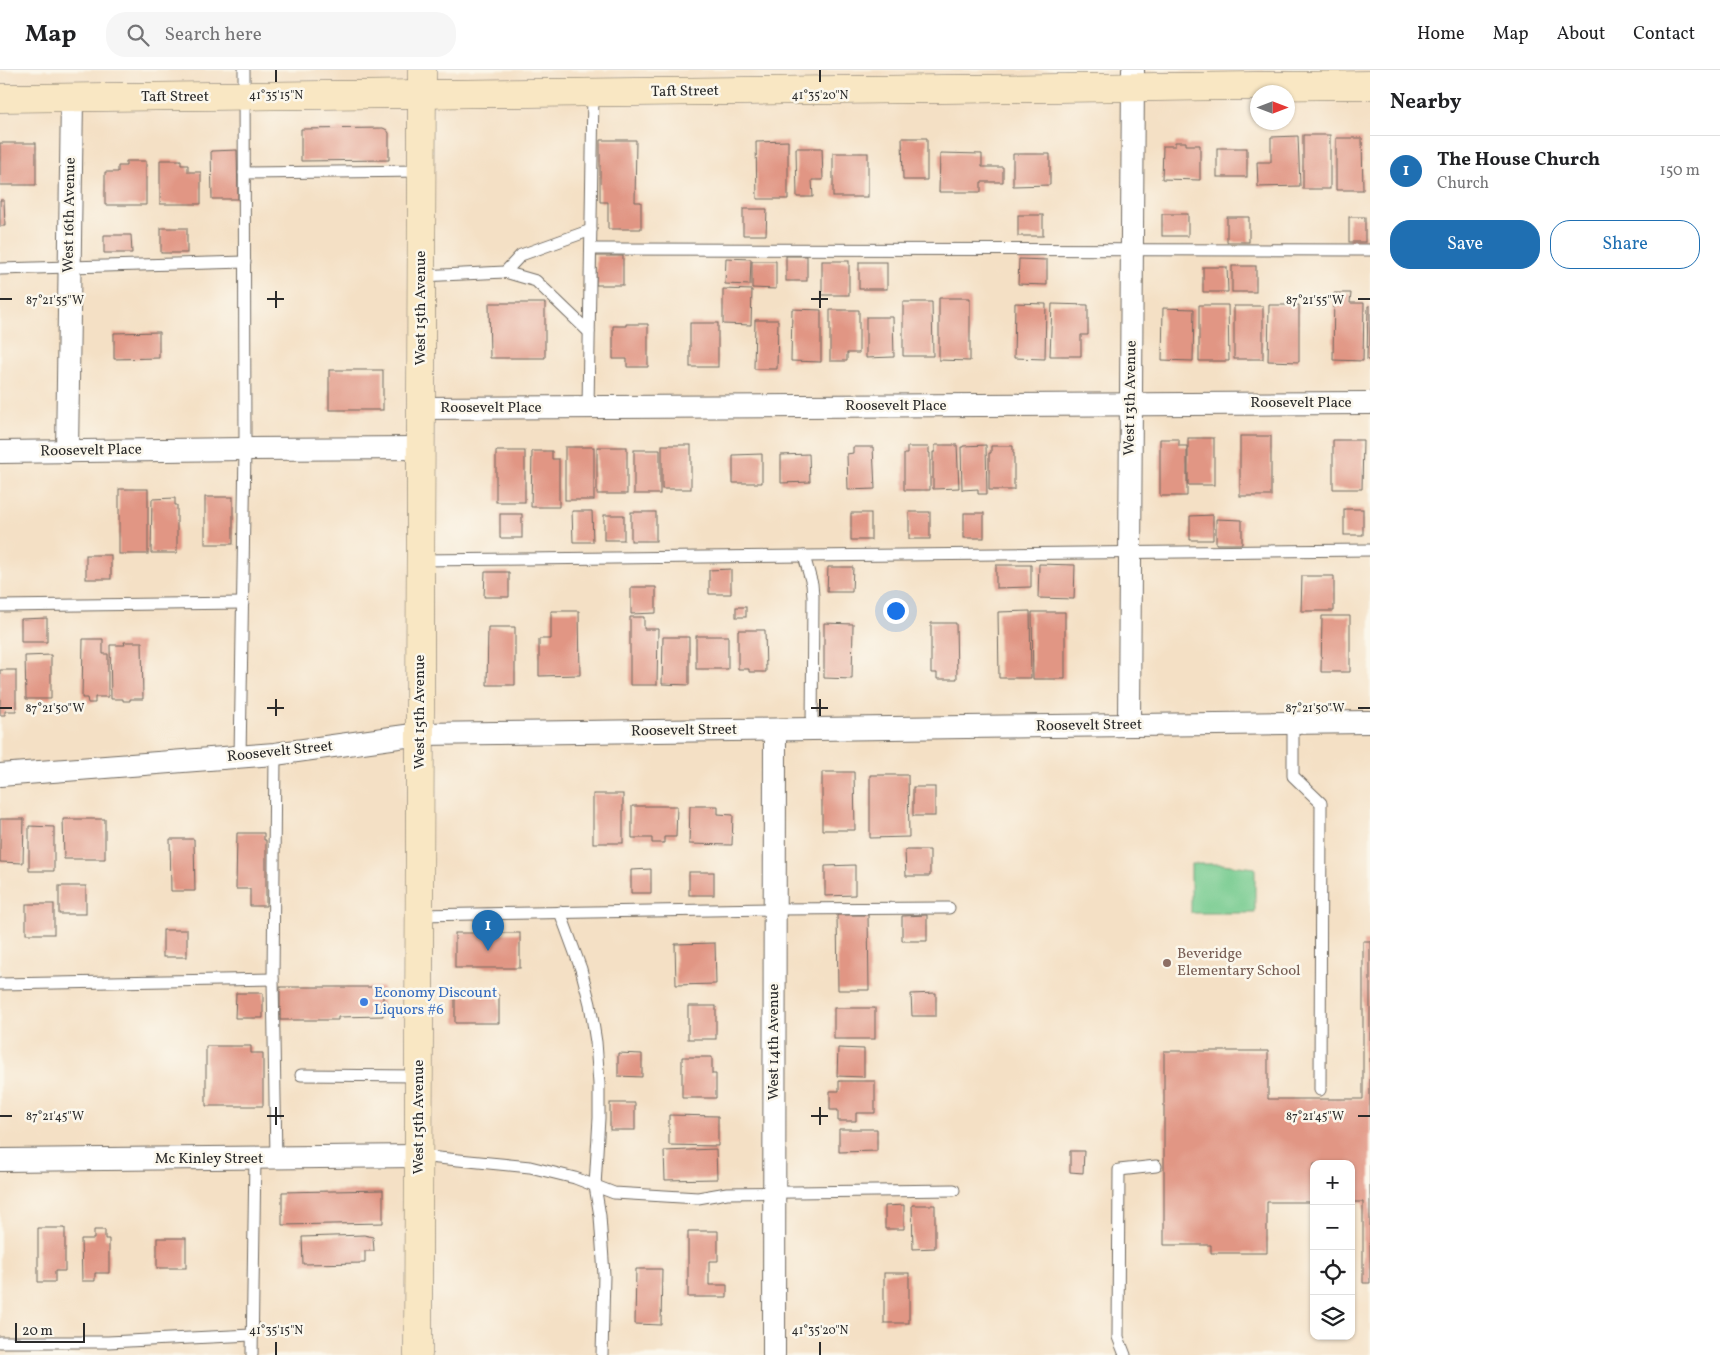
<!DOCTYPE html>
<meta charset="utf-8">
<style>
body{margin:0;font-family:Vollkorn,serif;background:#f6f6f6;color:#202124}
.controls{position:absolute;right:15px;bottom:15px;display:grid;overflow:hidden;border-radius:10px;box-shadow:0 1px 4px #0004}
.controls button{width:45px;height:45px;display:grid;place-items:center;padding:0;border:0;border-bottom:1px solid #e0e0e0;background:#fff;color:#202124;font:25px sans-serif}
.compass{position:absolute;left:1250px;top:15px;width:45px;height:45px;border-radius:50%;background:#fff;box-shadow:0 1px 4px #0004;rotate:90deg}
.scale{position:absolute;left:15px;bottom:12px;width:70px;box-sizing:border-box;padding-left:5px;border:2px solid #2b2b2b;border-top:0;font-size:14px;line-height:18px;white-space:nowrap;color:#2b2b2b;-webkit-text-stroke:4px #fbf7ec;paint-order:stroke}
.you{position:absolute;left:895px;top:540px;width:18px;height:18px;margin:-12px;border:4px solid #fff;border-radius:50%;background:#1a73e8;box-shadow:0 0 0 8px #1a73e833}
.badge{display:grid;place-items:center;width:32px;height:32px;border-radius:50%;background:#1f6fb2;color:#fff;font-size:16px;font-weight:700}
.pin{position:absolute;translate:-50% -41px;filter:drop-shadow(0 1px 2px #0008)}
.pin::after{content:'';position:absolute;top:26px;width:18px;height:15px;background:inherit;clip-path:polygon(0 0,100% 0,50% 100%)}
.list{margin:0;padding:0;list-style:none}
h2{display:flex;justify-content:space-between;align-items:center;height:65px;margin:0;padding:0 20px;font-size:21px}
h2 small{font-size:16px;font-weight:400;color:#757577}
.list li{display:grid;grid-template-columns:32px 1fr auto;gap:15px;align-items:center;box-sizing:border-box;height:70px;padding:0 20px;border-top:1px solid #e0e0e0}
.list b{display:block;font-size:19px;white-space:nowrap}
.list p{margin:0;font-size:16px;white-space:nowrap;color:#757577}
.list em{font-size:16px;font-style:normal;color:#757577}
.actions{display:flex;gap:10px;padding:15px 20px}
.actions a{flex:1;padding:11px 0;border:1px solid #1f6fb2;border-radius:20px;text-align:center;font-size:18px;color:#1f6fb2}
.actions .main{background:#1f6fb2;color:#fff}
.icon{flex:none;width:28px;height:28px;fill:none;stroke:currentColor;stroke-width:2;stroke-linecap:round;stroke-linejoin:round}
.map{position:relative;flex:none;width:1370px;height:1285px;overflow:hidden}
header{display:flex;align-items:center;gap:30px;box-sizing:border-box;height:70px;padding:0 25px;background:#fff;border-bottom:1px solid #e0e0e0}
header strong{font-size:24px}
nav{display:flex;gap:28px;margin-inline-start:auto;font-size:18px}
.search{width:350px;height:45px;background:#f6f6f6;display:flex;align-items:center;gap:12px;box-sizing:border-box;padding:0 18px;border-radius:20px;color:#757577;font-size:19px}
main{display:flex}
aside{flex:1;background:#fff}
.map>svg:first-child{display:block}
.green{fill:#75ca8e;stroke:#507a5c}
.building{fill:#e19684}
.lines{fill:none;stroke-linecap:round;stroke-linejoin:round}
.lane-casing{stroke:#716a61;stroke-width:13}
.street-casing{stroke:#716a61;stroke-width:24}
.secondary-casing{stroke:#716a61;stroke-width:29}
.lane{stroke:#fff;stroke-width:11}
.street{stroke:#fff;stroke-width:22}
.secondary{stroke:#f9e7c3;stroke-width:28}
.ticks{fill:none;stroke:#2b2b2b;stroke-width:2}
.education-dot{fill:#8d6e63;stroke:#fbf7ec;stroke-width:2}
.shop-dot{fill:#3f7fe0;stroke:#fbf7ec;stroke-width:2}
.labels{text-anchor:middle;dominant-baseline:central;stroke-width:5;stroke-linejoin:round;paint-order:stroke}
.street-label{font-size:15px;fill:#2b2b2b;stroke:#fbf7ec}
.education-label{font-size:15px;fill:#785e54;stroke:#fbf7ec;text-anchor:start}
.shop-label{font-size:15px;fill:#366cbe;stroke:#fbf7ec;text-anchor:start}
.ticks-label{font-size:12px;text-anchor:middle;fill:#2b2b2b;stroke:#fbf7ec;stroke-width:5;stroke-linejoin:round;paint-order:stroke}
</style>
<header>
<strong>Map</strong>
<div class="search"><svg class="icon" aria-label="search" viewBox="0 0 24 24"><circle cx="10" cy="10" r="6"/><path d="M15 15l6 6"/></svg>Search here</div>
<nav><a>Home</a><a>Map</a><a>About</a><a>Contact</a></nav>
</header>
<main>
<div class="map">
<svg width="1370" height="1285" viewBox="0 0 1370 1285">
<rect width="100%" height="100%" fill="#fbf7ec"/>
<filter id="ink" filterUnits="userSpaceOnUse"><feTurbulence type="fractalNoise" baseFrequency=".02" numOctaves="2"/><feDisplacementMap in="SourceGraphic" scale="10" xChannelSelector="R" yChannelSelector="G"/><feConvolveMatrix kernelMatrix="1 2 1 2 8 2 1 2 1" color-interpolation-filters="sRGB"/></filter>
<filter id="wash" filterUnits="userSpaceOnUse"><feTurbulence type="fractalNoise" baseFrequency=".0096" numOctaves="4" result="noise"/><feDisplacementMap in="SourceGraphic" scale="20" xChannelSelector="R" yChannelSelector="G"/><feGaussianBlur stdDeviation="1.12" result="paint"/><feColorMatrix in="noise" values="0 0 0 0 0 0 0 0 0 0 0 0 0 0 0 0 0 1.4 0 .05"/><feComposite in="paint" operator="in"/></filter>
<g filter="url(#wash)">
<rect width="100%" height="100%" fill="#f4e0c5"/>
<polygon class="green" points="1191,794 1222,794 1255,798 1255,843 1191,843"/>
<g id="blocks">
<g class="building">
<polygon points="383,58 387,60 389,63 389,90 301,91 301,59"/>
<rect x="1303" y="65" width="27" height="54"/>
<polygon points="1298,66 1300,116 1258,117 1257,92 1271,92 1271,67"/>
<polygon points="902,68 927,68 927,110 903,110"/>
<polygon points="1336,68 1362,68 1363,120 1336,120"/>
<polygon points="600,70 636,70 635,132 641,132 641,159 608,159 608,132 600,132"/>
<polygon points="788,71 788,129 757,129 756,72"/>
<polygon points="1175,72 1186,72 1186,75 1200,75 1200,110 1162,109 1163,76 1175,76"/>
<rect x="0" y="73" width="36" height="42"/>
<polygon points="796,78 822,78 823,110 812,110 813,127 797,127"/>
<rect x="1217" y="78" width="30" height="29"/>
<polygon points="237,80 238,129 212,129 211,81"/>
<rect x="833" y="83" width="35" height="44"/>
<polygon points="940,83 982,84 982,97 1003,97 1003,112 981,112 981,122 939,122"/>
<polygon points="1013,84 1050,84 1050,115 1013,116"/>
<polygon points="160,90 181,90 181,95 188,95 188,102 201,102 201,134 160,134"/>
<polygon points="126,91 146,91 146,135 105,135 105,102 118,102 118,96 126,96"/>
<polygon points="0,130 4,130 5,156 0,156"/>
<polygon points="743,139 767,139 766,165 743,165"/>
<rect x="1162" y="144" width="26" height="22"/>
<rect x="1018" y="145" width="25" height="21"/>
<rect x="1227" y="147" width="22" height="25"/>
<rect x="1349" y="147" width="16" height="25"/>
<rect x="161" y="158" width="26" height="25"/>
<polygon points="104,165 131,165 132,183 104,183"/>
<rect x="596" y="186" width="27" height="29"/>
<rect x="786" y="186" width="21" height="25"/>
<polygon points="726,188 751,189 750,215 725,214"/>
<polygon points="1019,189 1047,190 1047,215 1018,214"/>
<polygon points="752,191 776,191 776,219 752,218"/>
<rect x="822" y="191" width="27" height="34"/>
<rect x="859" y="192" width="28" height="27"/>
<rect x="1232" y="196" width="24" height="26"/>
<polygon points="1203,197 1227,197 1228,222 1203,222"/>
<polygon points="723,219 752,220 751,255 723,254"/>
<polygon points="1334,223 1351,223 1350,233 1364,233 1363,291 1333,290"/>
<polygon points="939,228 970,228 970,291 939,290"/>
<polygon points="903,232 932,232 933,286 903,286"/>
<polygon points="489,233 545,233 545,288 490,288"/>
<polygon points="1015,233 1046,234 1045,289 1014,288"/>
<polygon points="1052,234 1088,235 1088,265 1081,265 1081,286 1050,286"/>
<polygon points="1199,235 1228,235 1229,291 1199,291"/>
<polygon points="1269,235 1299,235 1299,292 1268,291"/>
<rect x="1234" y="236" width="29" height="53"/>
<polygon points="1368,236 1370,236 1370,290 1367,290"/>
<polygon points="1163,238 1194,239 1193,291 1162,290"/>
<polygon points="792,239 821,240 821,292 791,291"/>
<polygon points="830,240 859,240 859,283 847,283 847,291 830,291"/>
<polygon points="866,247 893,247 894,287 866,288"/>
<polygon points="755,250 778,250 777,299 754,299"/>
<rect x="690" y="253" width="28" height="44"/>
<polygon points="626,254 648,254 648,297 627,297 627,289 613,289 613,256 626,256"/>
<polygon points="159,262 159,288 114,289 114,263"/>
<rect x="329" y="300" width="54" height="40"/>
<rect x="1240" y="366" width="31" height="60"/>
<rect x="1188" y="368" width="26" height="47"/>
<polygon points="1160,369 1179,369 1179,376 1187,376 1187,426 1160,426"/>
<polygon points="1333,370 1363,370 1362,419 1333,419"/>
<rect x="662" y="375" width="29" height="44"/>
<polygon points="935,375 957,375 959,418 933,419 933,382 935,382"/>
<polygon points="986,375 987,424 978,424 978,419 962,420 961,377 963,377 963,376"/>
<polygon points="991,376 1013,376 1013,383 1014,383 1014,420 989,420 989,383 991,383"/>
<rect x="565" y="377" width="29" height="53"/>
<rect x="597" y="377" width="30" height="47"/>
<polygon points="853,377 873,377 875,419 848,420 847,384 853,383"/>
<polygon points="907,377 929,377 929,383 930,383 930,420 904,420 904,384 907,384"/>
<rect x="634" y="380" width="26" height="44"/>
<rect x="496" y="381" width="29" height="51"/>
<polygon points="532,381 552,381 552,389 559,389 559,437 531,437"/>
<polygon points="762,384 762,413 733,413 733,385"/>
<polygon points="809,384 810,412 781,413 781,385"/>
<rect x="119" y="419" width="29" height="65"/>
<rect x="205" y="427" width="28" height="47"/>
<polygon points="175,428 175,435 177,435 177,483 151,483 152,429"/>
<rect x="1344" y="439" width="19" height="26"/>
<polygon points="572,441 592,441 593,472 573,472"/>
<rect x="631" y="442" width="25" height="29"/>
<rect x="909" y="442" width="21" height="27"/>
<rect x="851" y="443" width="20" height="27"/>
<rect x="964" y="443" width="20" height="25"/>
<rect x="500" y="444" width="22" height="24"/>
<rect x="604" y="445" width="20" height="25"/>
<polygon points="1213,445 1213,470 1190,470 1190,446"/>
<polygon points="1216,449 1242,450 1242,474 1216,474"/>
<rect x="86" y="485" width="25" height="24"/>
<polygon points="1039,494 1075,495 1074,529 1038,528"/>
<polygon points="996,495 1031,495 1031,517 996,518"/>
<polygon points="828,497 853,497 852,522 827,522"/>
<polygon points="731,499 731,524 709,524 709,500"/>
<polygon points="485,502 509,502 509,527 484,527"/>
<polygon points="1302,506 1334,506 1334,541 1301,541"/>
<polygon points="631,517 656,517 656,543 631,544"/>
<rect x="736" y="537" width="10" height="10"/>
<polygon points="551,541 579,541 580,605 539,606 539,569 551,569"/>
<polygon points="1030,541 1031,608 999,608 998,542"/>
<polygon points="1032,542 1065,542 1065,609 1033,609"/>
<polygon points="1322,546 1350,546 1350,602 1321,602"/>
<polygon points="630,547 644,547 644,559 658,559 657,615 630,615"/>
<polygon points="47,548 47,572 21,572 21,549"/>
<polygon points="824,553 853,554 852,609 824,608"/>
<polygon points="931,553 956,553 957,609 937,609 937,603 931,603"/>
<polygon points="488,557 515,557 515,615 487,615"/>
<polygon points="738,560 765,560 766,602 749,602 749,599 738,599"/>
<rect x="696" y="566" width="32" height="33"/>
<polygon points="663,567 689,567 689,615 662,614"/>
<polygon points="83,569 103,569 103,584 108,584 108,627 95,627 95,633 88,633 87,628 82,628"/>
<polygon points="124,572 142,572 143,629 130,629 130,631 123,631 123,629 111,629 110,575 125,575"/>
<polygon points="51,585 51,629 26,629 25,586"/>
<polygon points="0,600 16,600 16,641 5,641 5,645 0,645"/>
<polygon points="822,702 854,702 855,760 822,760"/>
<polygon points="870,705 908,705 909,767 870,768"/>
<rect x="913" y="717" width="22" height="29"/>
<rect x="593" y="724" width="30" height="49"/>
<polygon points="632,736 677,736 676,767 664,767 664,773 652,773 652,768 632,768"/>
<polygon points="690,736 718,736 718,744 733,745 732,775 689,774"/>
<polygon points="0,749 24,749 23,793 0,792"/>
<polygon points="63,749 105,749 105,789 64,789"/>
<polygon points="29,756 54,757 54,801 29,801"/>
<polygon points="237,763 264,763 264,770 266,770 266,836 250,836 250,819 236,819"/>
<polygon points="170,769 194,769 195,821 171,821"/>
<polygon points="905,780 930,780 930,806 906,806"/>
<polygon points="855,795 855,825 825,826 825,796"/>
<polygon points="651,799 651,823 631,823 631,800"/>
<rect x="689" y="802" width="25" height="23"/>
<rect x="59" y="816" width="27" height="28"/>
<rect x="26" y="834" width="28" height="30"/>
<polygon points="837,845 868,845 869,920 838,920"/>
<polygon points="927,845 927,871 902,871 902,846"/>
<rect x="163" y="860" width="24" height="27"/>
<rect x="455" y="863" width="65" height="35"/>
<polygon points="1363,871 1370,871 1370,1213 1363,1213 1363,1132 1351,1132 1351,1094 1314,1094 1314,1132 1267,1132 1267,1183 1211,1183 1211,1175 1164,1175 1164,981 1268,981 1268,1029 1363,1029"/>
<polygon points="715,873 716,914 676,915 675,874"/>
<polygon points="280,917 383,917 383,946 338,947 338,950 280,950"/>
<polygon points="236,923 263,923 263,948 235,948"/>
<polygon points="936,923 936,946 912,946 911,924"/>
<polygon points="499,925 499,953 455,953 455,926"/>
<rect x="688" y="936" width="28" height="33"/>
<rect x="834" y="938" width="41" height="31"/>
<polygon points="206,976 251,976 251,983 263,983 263,1036 206,1036"/>
<polygon points="838,978 864,979 864,1007 837,1006"/>
<polygon points="618,983 642,984 642,1007 618,1006"/>
<polygon points="682,987 712,987 712,1004 716,1004 716,1028 682,1028"/>
<polygon points="839,1011 875,1011 875,1043 856,1043 856,1051 838,1051 838,1040 830,1040 830,1021 839,1021"/>
<rect x="610" y="1033" width="25" height="27"/>
<polygon points="669,1045 718,1046 718,1076 669,1075"/>
<polygon points="839,1059 877,1059 877,1081 839,1082"/>
<polygon points="716,1079 717,1109 665,1110 664,1081"/>
<polygon points="1070,1081 1084,1081 1083,1103 1070,1102"/>
<polygon points="383,1120 383,1153 282,1155 282,1122"/>
<polygon points="904,1135 904,1159 885,1159 885,1136"/>
<polygon points="912,1135 935,1135 935,1178 913,1179"/>
<polygon points="38,1158 65,1158 65,1201 55,1201 55,1212 38,1212"/>
<polygon points="94,1160 105,1160 105,1169 109,1169 109,1203 95,1203 95,1211 82,1211 81,1169 94,1169"/>
<polygon points="688,1161 718,1161 718,1191 709,1191 709,1215 727,1215 727,1227 688,1227"/>
<polygon points="364,1165 373,1167 374,1181 365,1181 365,1193 303,1194 302,1167"/>
<rect x="157" y="1168" width="29" height="30"/>
<polygon points="636,1199 662,1199 661,1255 635,1254"/>
<rect x="884" y="1203" width="25" height="50"/>
</g>
</g>
</g>
<g filter="url(#ink)">
<use href="#blocks" fill-opacity="0" stroke="#716a61" stroke-width="1"/>
<g class="lines">
<g class="lane-casing">
<g id="lane">
<polyline points="244,103 422,101"/>
<polyline points="591,179 1370,180"/>
<polyline points="0,199 245,192"/>
<polyline points="505,202 521,185 591,160"/>
<polyline points="421,206 505,202 536,211 589,262"/>
<polyline points="588,337 593,23"/>
<polyline points="804,486 812,514 813,526 812,659"/>
<polyline points="421,490 1370,480"/>
<polyline points="0,536 243,533"/>
<polyline points="1293,653 1293,706 1321,733 1320,1020"/>
<polyline points="275,684 273,909 276,1088"/>
<polyline points="240,687 245,379 244,0"/>
<polyline points="560,842 581,899 590,934 596,972 599,1014 599,1048 595,1116 600,1146 604,1205 602,1285"/>
<polyline points="419,845 774,839 949,838"/>
<polyline points="0,914 273,909"/>
<polyline points="301,1005 419,1006"/>
<polyline points="418,1086 530,1097 575,1108 614,1123 698,1128 727,1123 954,1120"/>
<polyline points="0,1272 108,1272 252,1265"/>
<polyline points="252,1285 255,1088"/>
<polyline points="1125,1285 1118,1267 1119,1100 1156,1096"/>
</g>
</g>
<g class="street-casing">
<g id="street">
<polyline points="421,338 1370,333"/>
<polyline points="0,382 245,379 421,378"/>
<polyline points="67,382 72,28"/>
<polyline points="1129,655 1133,0"/>
<polyline points="0,705 275,684 420,664 1370,652"/>
<polyline points="0,1090 418,1086"/>
<polyline points="774,1285 775,660"/>
</g>
</g>
<g class="secondary-casing">
<g id="secondary">
<polyline points="0,28 1370,15"/>
<polyline points="418,1285 422,0"/>
</g>
</g>
<use href="#lane" class="lane"/>
<use href="#street" class="street"/>
<use href="#secondary" class="secondary"/>
</g>
</g>
<path class="ticks" d="M276,0v12M820,0v12M276,221v17M820,221v17M0,229h12M267,229h17M811,229h17M1358,229h12M276,629v17M820,629v17M0,638h12M267,638h17M811,638h17M1358,638h12M276,1037v18M820,1037v18M0,1046h12M267,1046h17M811,1046h17M1358,1046h12M276,1272v13M820,1272v13"/>
<circle class="education-dot" cx="1167" cy="893" r="5"/>
<circle class="shop-dot" cx="364" cy="932" r="5"/>
<g class="labels">
<g class="street-label">
<text transform="translate(685 22) rotate(-1)">Taft Street</text>
<text x="175" y="27">Taft Street</text>
<text transform="translate(70 145) rotate(-89)">West 16th Avenue</text>
<text transform="translate(421 238) rotate(-90)">West 15th Avenue</text>
<text transform="translate(1131 328) rotate(-89)">West 13th Avenue</text>
<text x="1301" y="333">Roosevelt Place</text>
<text x="896" y="336">Roosevelt Place</text>
<text x="491" y="338">Roosevelt Place</text>
<text transform="translate(91 381) rotate(-1)">Roosevelt Place</text>
<text transform="translate(420 642) rotate(-90)">West 15th Avenue</text>
<text transform="translate(1089 656) rotate(-1)">Roosevelt Street</text>
<text transform="translate(684 661) rotate(-1)">Roosevelt Street</text>
<text transform="translate(280 682) rotate(-6)">Roosevelt Street</text>
<text transform="translate(774 972) rotate(-90)">West 14th Avenue</text>
<text transform="translate(419 1047) rotate(-90)">West 15th Avenue</text>
<text x="209" y="1089">Mc Kinley Street</text>
</g>
<g class="education-label">
<text x="1177" y="884">Beveridge<tspan x="1177" dy="17">Elementary School</tspan></text>
</g>
<g class="shop-label">
<text x="374" y="923">Economy Discount<tspan x="374" dy="17">Liquors #6</tspan></text>
</g>
</g>
<g class="ticks-label">
<text x="276" y="29">41°35'15"N</text>
<text x="820" y="29">41°35'20"N</text>
<text x="1315" y="234">87°21'55"W</text>
<text x="55" y="234">87°21'55"W</text>
<text x="1315" y="642">87°21'50"W</text>
<text x="55" y="642">87°21'50"W</text>
<text x="1315" y="1050">87°21'45"W</text>
<text x="55" y="1050">87°21'45"W</text>
<text x="276" y="1264">41°35'15"N</text>
<text x="820" y="1264">41°35'20"N</text>
</g>
</svg>
<div class="controls">
<button>+</button>
<button>−</button>
<button><svg class="icon" aria-label="locate" viewBox="0 0 24 24"><circle cx="12" cy="12" r="6"/><path d="M12 2v4M12 18v4M2 12h4M18 12h4"/></svg></button>
<button><svg class="icon" aria-label="layers" viewBox="0 0 24 24"><path d="M12 4l9 5-9 5-9-5zM3 14l9 5 9-5"/></svg></button>
</div>
<svg class="compass" viewBox="-18 -18 36 36"><path d="M0-13l5 13h-10z" fill="#e53935"/><path d="M0 13l5-13h-10z" fill="#757577"/></svg>
<div class="scale">20 m</div>
<div class="you"></div>
<div class="pin badge" style="left:488px;top:881px">1</div>
</div>
<aside>
<h2>Nearby<small></small></h2>
<ul class="list">
<li><span class="badge">1</span><div><b>The House Church</b><p>Church</p></div><em>150 m</em></li>
</ul>
<div class="actions"><a class="main">Save</a><a>Share</a></div>
</aside>
</main>
